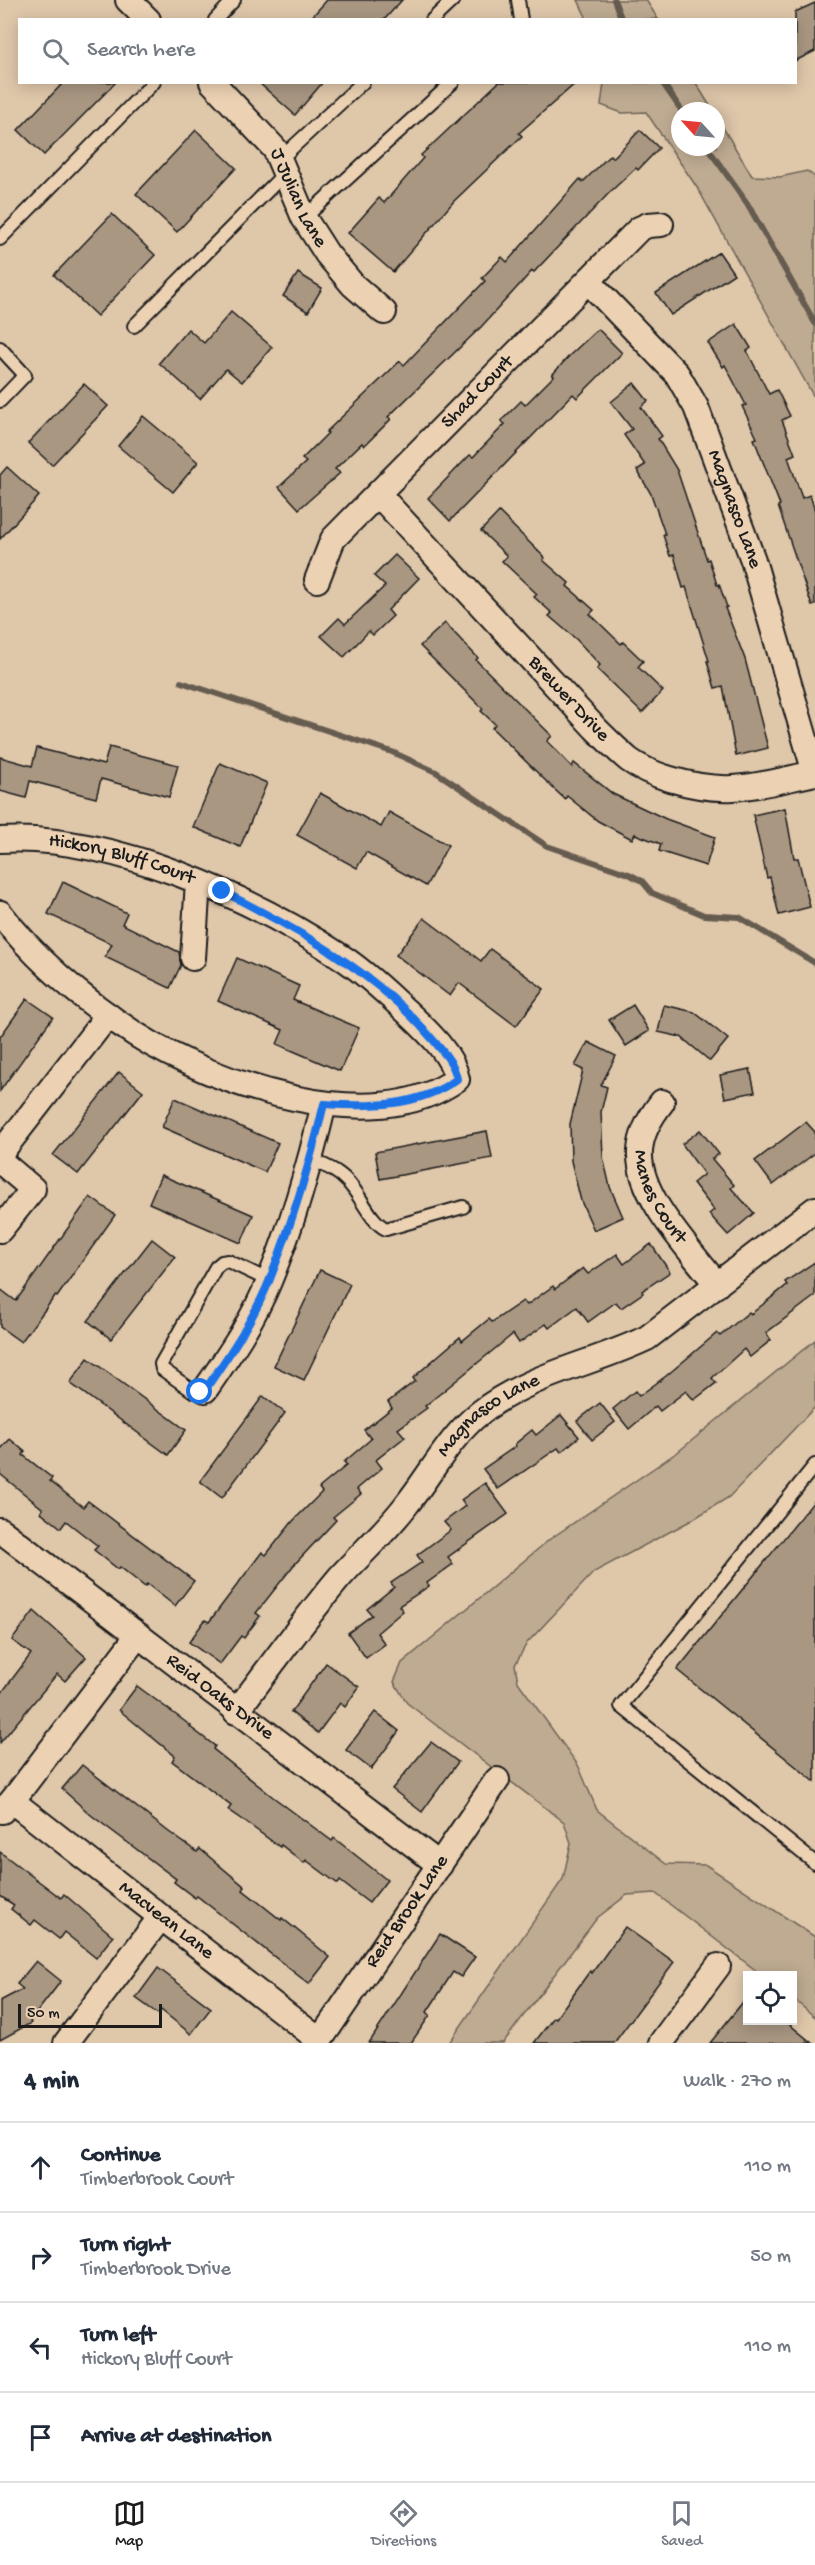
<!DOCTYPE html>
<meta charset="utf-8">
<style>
body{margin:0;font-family:"Gochi Hand",sans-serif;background:#f6f6f7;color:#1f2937}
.controls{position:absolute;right:18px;bottom:18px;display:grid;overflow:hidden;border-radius:0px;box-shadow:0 3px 15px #0003}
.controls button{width:54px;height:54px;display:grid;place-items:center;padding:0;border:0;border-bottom:2px solid #e0e1e3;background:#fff;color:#1f2937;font:30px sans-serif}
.compass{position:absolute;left:671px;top:102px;width:54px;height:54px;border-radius:50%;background:#fff;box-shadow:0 3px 15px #0003;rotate:297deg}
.scale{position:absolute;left:18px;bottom:15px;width:144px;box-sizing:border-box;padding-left:6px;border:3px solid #1c1c1c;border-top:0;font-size:16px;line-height:21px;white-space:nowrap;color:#1c1c1c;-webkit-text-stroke:4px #ecd2b3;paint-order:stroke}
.stop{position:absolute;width:18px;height:18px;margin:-14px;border:4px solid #1a73e8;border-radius:50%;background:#fff}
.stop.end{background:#1a73e8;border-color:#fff;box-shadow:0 2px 6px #0008}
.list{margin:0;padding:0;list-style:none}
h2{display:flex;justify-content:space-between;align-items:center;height:78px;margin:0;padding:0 24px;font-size:26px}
h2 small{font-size:20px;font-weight:400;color:#747a83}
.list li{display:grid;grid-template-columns:39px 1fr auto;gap:18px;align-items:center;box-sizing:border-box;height:90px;padding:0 24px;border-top:2px solid #e0e1e3}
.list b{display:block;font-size:22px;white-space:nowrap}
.list p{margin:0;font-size:20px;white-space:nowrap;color:#747a83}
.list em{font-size:20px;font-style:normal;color:#747a83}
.icon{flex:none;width:33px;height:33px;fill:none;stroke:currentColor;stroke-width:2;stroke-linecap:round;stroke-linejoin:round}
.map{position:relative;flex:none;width:815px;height:2043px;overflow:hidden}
.search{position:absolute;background:#fff;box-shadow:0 3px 15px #0003;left:18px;right:18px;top:18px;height:66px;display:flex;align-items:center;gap:15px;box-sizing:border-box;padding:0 21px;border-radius:0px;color:#747a83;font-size:22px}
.sheet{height:438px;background:#fff}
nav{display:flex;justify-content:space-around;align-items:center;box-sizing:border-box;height:84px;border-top:2px solid #e0e1e3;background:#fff;font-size:16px;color:#747a83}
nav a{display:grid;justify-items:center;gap:3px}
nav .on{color:#1c1c1c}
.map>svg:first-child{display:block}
.green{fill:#bfab92;stroke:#6e6457;stroke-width:1.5}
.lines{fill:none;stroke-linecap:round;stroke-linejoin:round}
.stream{stroke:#655b50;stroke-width:6}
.building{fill:#a99782;stroke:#1c1c1c;stroke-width:1.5}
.lane-casing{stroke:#1c1c1c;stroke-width:16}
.street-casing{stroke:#1c1c1c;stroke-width:28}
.lane{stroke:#ecd2b3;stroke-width:12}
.street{stroke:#ecd2b3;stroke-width:24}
.route{stroke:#1a73e8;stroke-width:8}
.labels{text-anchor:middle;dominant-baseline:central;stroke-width:4.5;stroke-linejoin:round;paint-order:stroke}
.street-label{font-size:20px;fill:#1c1c1c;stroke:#ecd2b3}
</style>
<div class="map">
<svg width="815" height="2043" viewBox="0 0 815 2043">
<rect width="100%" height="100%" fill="#dfc7aa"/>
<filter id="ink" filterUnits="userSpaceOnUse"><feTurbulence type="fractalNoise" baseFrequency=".0167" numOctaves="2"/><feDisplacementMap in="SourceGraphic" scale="12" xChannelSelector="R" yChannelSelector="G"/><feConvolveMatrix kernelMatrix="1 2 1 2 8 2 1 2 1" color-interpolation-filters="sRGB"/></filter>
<g filter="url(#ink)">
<g class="green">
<polygon points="578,0 646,0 658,19 587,19"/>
<polygon points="604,83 696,83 713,111 680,111 680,147 716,147 716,116 752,176 780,177 807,171 815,177 815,399 698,189 646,112 622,113 601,105"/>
<polygon points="815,1340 815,1407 729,1497 690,1521 594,1572 527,1643 515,1665 518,1682 578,1765 597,1810 666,1864 706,1865 815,1937 815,2017 793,1999 792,1976 762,1975 655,1893 627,1895 597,1918 503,2043 449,2043 563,1879 571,1843 564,1822 407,1703 394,1682 402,1663 550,1539 679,1451"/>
</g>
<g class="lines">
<g class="stream">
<polyline points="614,0 622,20"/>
<polyline points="662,82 682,111"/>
<polyline points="707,147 747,203 815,323"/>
<polyline points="181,682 392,752 436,772 547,846 629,874 642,881 652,893 704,915 739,917 815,963"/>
</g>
</g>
<g class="building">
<polygon points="327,0 402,0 384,20 309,20"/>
<polygon points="815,3 815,51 795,61 795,12"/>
<polygon points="64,82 116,82 44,155 18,130"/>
<polygon points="258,82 323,82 295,115"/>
<polygon points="499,82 577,82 519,133 522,136 454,201 393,272 348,233 379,198 384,203 423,158 421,155"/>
<polygon points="196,130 236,168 177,232 136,194"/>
<polygon points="640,130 659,148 638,170 636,168 610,192 534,272 532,271 481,327 388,417 391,419 364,446 362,443 335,469 340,473 299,509 279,487 306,462 302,459 328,433 326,432 400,361 404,365 485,281 482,278 502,257 507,262 580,179 583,182 610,155 613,158"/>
<polygon points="112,214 155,255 97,316 54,275"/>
<polygon points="719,252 734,274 671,315 656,293"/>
<polygon points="298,273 322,288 308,312 283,296"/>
<polygon points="231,312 272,347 242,382 226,369 200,399 159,363 188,329 204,343"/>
<polygon points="736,324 751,348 747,351 769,394 777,390 790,416 782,420 795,454 788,457 802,498 810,495 815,511 815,605 812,606 778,506 780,505 754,439 757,438 742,406 746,405 725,365 723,367 708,343"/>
<polygon points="598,329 622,353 577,398 573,394 450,521 428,498 470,455 473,457 505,424 501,421 521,401 525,405 554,376 552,375 570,355"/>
<polygon points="634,383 648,401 641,407 662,436 658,439 677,470 707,560 709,559 717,585 719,584 727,607 725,608 745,659 768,748 736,756 723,686 715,688 707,661 709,661 686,587 683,588 674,555 670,556 663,535 665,534 651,494 637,470 645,465 624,435 632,429 611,402"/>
<polygon points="84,384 108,406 52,465 28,443"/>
<polygon points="143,416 198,462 173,492 118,446"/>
<polygon points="7,467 39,496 0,539 0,475"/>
<polygon points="499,512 545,558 543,560 569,583 567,586 594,610 590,614 621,644 623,642 643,661 638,667 663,691 642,713 597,669 600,665 577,640 549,616 552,613 534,597 537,594 502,561 507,556 481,531"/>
<polygon points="395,555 419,578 388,610 393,616 373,635 369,631 344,657 321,636 339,618 345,624 385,586 374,576"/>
<polygon points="445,623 478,658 476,660 552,736 547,741 572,767 574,763 613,794 666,819 715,837 706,866 659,851 661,844 635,834 632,839 598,821 567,796 565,799 555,790 492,728 495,724 481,711 483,709 420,646"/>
<polygon points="109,747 178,765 169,797 101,779 96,798 30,781 26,798 0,791 0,757 32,766 37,748 104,765"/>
<polygon points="220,763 267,783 240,847 193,827"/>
<polygon points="320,793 381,827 389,812 448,845 426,886 366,852 357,868 297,835"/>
<polygon points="785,808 794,858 798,858 810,907 779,915 770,877 767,878 753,815"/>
<polygon points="63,882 127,913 122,924 179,952 181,965 170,988 105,957 112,944 48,914"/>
<polygon points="424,918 481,961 490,949 544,989 516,1026 459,983 450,996 396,955"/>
<polygon points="237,958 299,986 293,1000 359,1028 340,1071 277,1044 283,1030 218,1001"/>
<polygon points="27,999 53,1017 0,1091 0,1037"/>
<polygon points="633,1005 649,1031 626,1046 609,1020"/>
<polygon points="664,1005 694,1012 728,1039 710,1061 681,1037 658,1032"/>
<polygon points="588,1042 616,1056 601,1085 607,1087 601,1112 603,1157 610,1187 623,1217 594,1230 581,1201 571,1161 570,1124 583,1070 575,1066"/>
<polygon points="750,1069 755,1092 725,1098 720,1075"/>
<polygon points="119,1072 143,1091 78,1174 53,1155"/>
<polygon points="175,1098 278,1143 265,1172 162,1127"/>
<polygon points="806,1122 815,1132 815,1153 773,1185 755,1161"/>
<polygon points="700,1130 719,1154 712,1159 734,1185 731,1188 754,1213 728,1235 709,1214 714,1210 693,1183 704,1174 682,1144"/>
<polygon points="487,1131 492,1158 380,1179 375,1152"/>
<polygon points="161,1175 253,1215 241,1243 149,1203"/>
<polygon points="90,1197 115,1215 57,1297 55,1296 21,1342 0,1327 0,1289 16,1301"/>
<polygon points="152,1239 175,1257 111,1339 88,1321"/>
<polygon points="651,1244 670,1272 642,1291 643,1293 621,1308 616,1302 588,1322 577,1307 549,1328 546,1324 519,1343 513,1334 425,1406 427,1408 398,1429 405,1437 376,1460 382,1468 357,1489 361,1494 333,1517 336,1520 293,1566 256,1613 260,1616 244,1638 241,1636 220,1664 189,1642 205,1620 209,1622 262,1552 266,1555 293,1521 322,1492 319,1488 347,1465 344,1462 371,1439 364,1430 392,1408 388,1402 415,1381 413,1378 439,1355 460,1337 462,1341 489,1319 492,1322 523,1301 527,1305 553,1286 555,1289 583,1268 588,1274 617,1254 624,1264"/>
<polygon points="815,1262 815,1296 766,1333 771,1340 750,1357 744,1349 712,1378 716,1383 694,1400 686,1391 660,1411 656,1406 629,1429 613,1409 635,1391 639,1396 666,1376 717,1333 720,1336 749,1312 751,1314 787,1285 785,1282"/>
<polygon points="320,1270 350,1284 304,1380 274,1366"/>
<polygon points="88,1358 186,1430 168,1455 70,1383"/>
<polygon points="263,1396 285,1413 222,1498 200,1481"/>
<polygon points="600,1403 615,1422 592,1440 577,1421"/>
<polygon points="561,1415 579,1437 561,1452 558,1448 498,1489 483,1469 516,1446 515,1444 532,1430 536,1435"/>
<polygon points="10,1439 25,1452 23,1455 52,1478 50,1481 83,1507 88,1501 194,1581 175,1606 147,1584 145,1587 120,1567 118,1569 94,1550 98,1546 66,1521 61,1528 41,1512 43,1509 0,1474 0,1450"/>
<polygon points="485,1483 508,1514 448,1557 453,1564 427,1583 429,1586 399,1606 403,1611 377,1633 385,1644 366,1658 348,1633 372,1615 367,1609 394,1587 391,1583 422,1562 417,1555 451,1530 444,1522 465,1506 461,1500"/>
<polygon points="815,1500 815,1782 677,1670"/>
<polygon points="34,1611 86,1657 65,1681 57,1674 0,1743 0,1695 31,1654 12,1640"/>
<polygon points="326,1663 359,1687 345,1707 340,1703 318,1733 291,1712"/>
<polygon points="137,1686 191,1726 190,1727 215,1746 213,1749 273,1797 332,1841 334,1838 387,1880 369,1903 340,1881 338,1884 306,1860 304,1863 281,1845 280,1847 251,1826 228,1810 231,1806 172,1761 175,1756 119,1710"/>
<polygon points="375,1712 399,1731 371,1769 346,1750"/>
<polygon points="431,1742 458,1762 422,1812 392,1789"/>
<polygon points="82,1765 169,1832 197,1852 200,1849 245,1887 243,1890 281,1920 282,1918 330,1957 309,1984 197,1896 195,1898 174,1882 176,1879 91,1815 62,1789"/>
<polygon points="0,1852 61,1898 64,1894 113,1936 96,1958 64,1932 59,1939 35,1920 31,1925 11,1909 14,1905 0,1896"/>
<polygon points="625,1927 674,1962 614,2043 534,2043 554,2017 556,2018 590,1971 592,1973"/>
<polygon points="440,1934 475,1957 461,1977 453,1972 427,2012 430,2015 411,2043 369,2043"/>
<polygon points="36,1961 61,1981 30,2021 31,2023 0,2040 0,2001 23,1989 17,1984"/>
<polygon points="158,1968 211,2008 191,2034 161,2010 158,2014 136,1998"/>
<polygon points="747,1997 747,2020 784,2020 812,2043 710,2043"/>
</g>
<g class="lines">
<g class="lane-casing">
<g id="lane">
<polyline points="518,0 521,20"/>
<polyline points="215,20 234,0"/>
<polyline points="432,20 453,0"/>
<polyline points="279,160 363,82"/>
<polyline points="304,218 453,82"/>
<polyline points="0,239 154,82"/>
<polyline points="134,326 285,173"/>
<polyline points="0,348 25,375 0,401"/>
<path d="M310,1159c13,6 27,11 37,22 14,14 22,39 39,48l77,-22"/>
<polyline points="205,1390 193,1391 162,1369 161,1364 216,1267 222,1262 228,1261 270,1281"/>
<polyline points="815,1465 621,1706 815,1863"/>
</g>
</g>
<g class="street-casing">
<g id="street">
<polyline points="128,0 148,20"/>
<path id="s1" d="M212,82l63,67 29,69 23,36 26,31 31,27"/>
<path id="s2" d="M588,281l89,93 19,33 57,153 62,213"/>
<path id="s3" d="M378,494l217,234c11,11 22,22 34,32 11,8 28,15 41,19 59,18 88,6 145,-6"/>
<path id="s4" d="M317,580l16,-41 306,-310 9,-4 13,-1"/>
<path id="s5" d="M0,840c110,-7 253,58 343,118 23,15 43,35 63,53 19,18 46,42 51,68 -83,61 -244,5 -322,-45 -49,-32 -99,-74 -135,-121"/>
<polyline points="193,958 198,882"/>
<path id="s6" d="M662,1102c-11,14 -21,31 -22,49 -3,45 51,99 77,134"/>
<polyline points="0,1154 108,1015"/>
<polyline points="0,1161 33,1189 0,1230"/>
<path d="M205,1390c24,-35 49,-71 65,-111 23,-56 40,-116 54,-175"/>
<path id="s7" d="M0,1530l440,335"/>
<path id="s8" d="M236,1712c34,-45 67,-91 103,-134 22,-25 48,-47 68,-74 24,-30 43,-68 74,-92 49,-38 112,-48 166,-74l168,-129"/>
<path id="s9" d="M12,1801l307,239"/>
<polyline points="2,1811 12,1801 138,1635"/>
<polyline points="66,2043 160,1918"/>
<path id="s10" d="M318,2043l179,-263"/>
<polyline points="661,2043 718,1966"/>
</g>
</g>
<use href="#lane" class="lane"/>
<use href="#street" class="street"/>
</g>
</g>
<g class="lines" filter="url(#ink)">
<path class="route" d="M200,1392l5,-2c24,-35 49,-71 65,-111 22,-56 40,-116 54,-175 45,3 95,3 133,-25 -3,-16 -13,-26 -23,-38 -57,-69 -134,-110 -212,-150"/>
</g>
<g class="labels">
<g class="street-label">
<text stroke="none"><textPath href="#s1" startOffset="146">J Julian Lane</textPath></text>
<text stroke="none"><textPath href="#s4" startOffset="250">Shad Court</textPath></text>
<text stroke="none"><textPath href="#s2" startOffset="276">Magnasco Lane</textPath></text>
<text stroke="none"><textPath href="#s3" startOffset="280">Brewer Drive</textPath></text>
<text stroke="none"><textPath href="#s5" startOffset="124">Hickory Bluff Court</textPath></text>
<text stroke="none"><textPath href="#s6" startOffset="105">Manes Court</textPath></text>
<text stroke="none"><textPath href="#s8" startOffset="392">Magnasco Lane</textPath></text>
<text stroke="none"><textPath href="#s7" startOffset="276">Reid Oaks Drive</textPath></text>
<text stroke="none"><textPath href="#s10" startOffset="159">Reid Brook Lane</textPath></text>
<text stroke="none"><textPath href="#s9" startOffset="195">Macvean Lane</textPath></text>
</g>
</g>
</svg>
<div class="controls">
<button><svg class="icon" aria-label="locate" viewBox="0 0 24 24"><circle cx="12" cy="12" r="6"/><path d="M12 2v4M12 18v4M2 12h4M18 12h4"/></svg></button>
</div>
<svg class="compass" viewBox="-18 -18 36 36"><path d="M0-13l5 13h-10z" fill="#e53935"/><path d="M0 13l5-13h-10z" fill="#747a83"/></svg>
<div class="scale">50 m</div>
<div class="stop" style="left:200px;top:1392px"></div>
<div class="stop end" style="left:222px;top:891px"></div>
<div class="search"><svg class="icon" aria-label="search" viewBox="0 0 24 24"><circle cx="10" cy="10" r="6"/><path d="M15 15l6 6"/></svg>Search here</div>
</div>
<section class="sheet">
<h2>4 min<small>Walk · 270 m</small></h2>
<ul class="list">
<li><svg class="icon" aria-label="ahead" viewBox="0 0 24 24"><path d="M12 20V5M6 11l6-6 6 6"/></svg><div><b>Continue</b><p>Timberbrook Court</p></div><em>110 m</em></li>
<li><svg class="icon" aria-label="right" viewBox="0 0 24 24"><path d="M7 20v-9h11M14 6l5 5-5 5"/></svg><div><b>Turn right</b><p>Timberbrook Drive</p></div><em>50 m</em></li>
<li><svg class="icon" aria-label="left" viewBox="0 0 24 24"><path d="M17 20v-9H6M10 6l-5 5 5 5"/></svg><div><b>Turn left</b><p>Hickory Bluff Court</p></div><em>110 m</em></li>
<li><svg class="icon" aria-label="arrive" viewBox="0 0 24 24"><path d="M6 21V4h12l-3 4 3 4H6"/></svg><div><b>Arrive at destination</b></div></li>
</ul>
</section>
<nav>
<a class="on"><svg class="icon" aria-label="map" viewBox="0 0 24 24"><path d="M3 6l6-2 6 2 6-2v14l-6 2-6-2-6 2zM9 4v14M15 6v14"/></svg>Map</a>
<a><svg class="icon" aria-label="directions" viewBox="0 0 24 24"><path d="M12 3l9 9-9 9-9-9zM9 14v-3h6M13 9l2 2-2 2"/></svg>Directions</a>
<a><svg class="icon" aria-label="saved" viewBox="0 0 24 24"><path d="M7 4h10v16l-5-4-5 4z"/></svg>Saved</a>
</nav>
